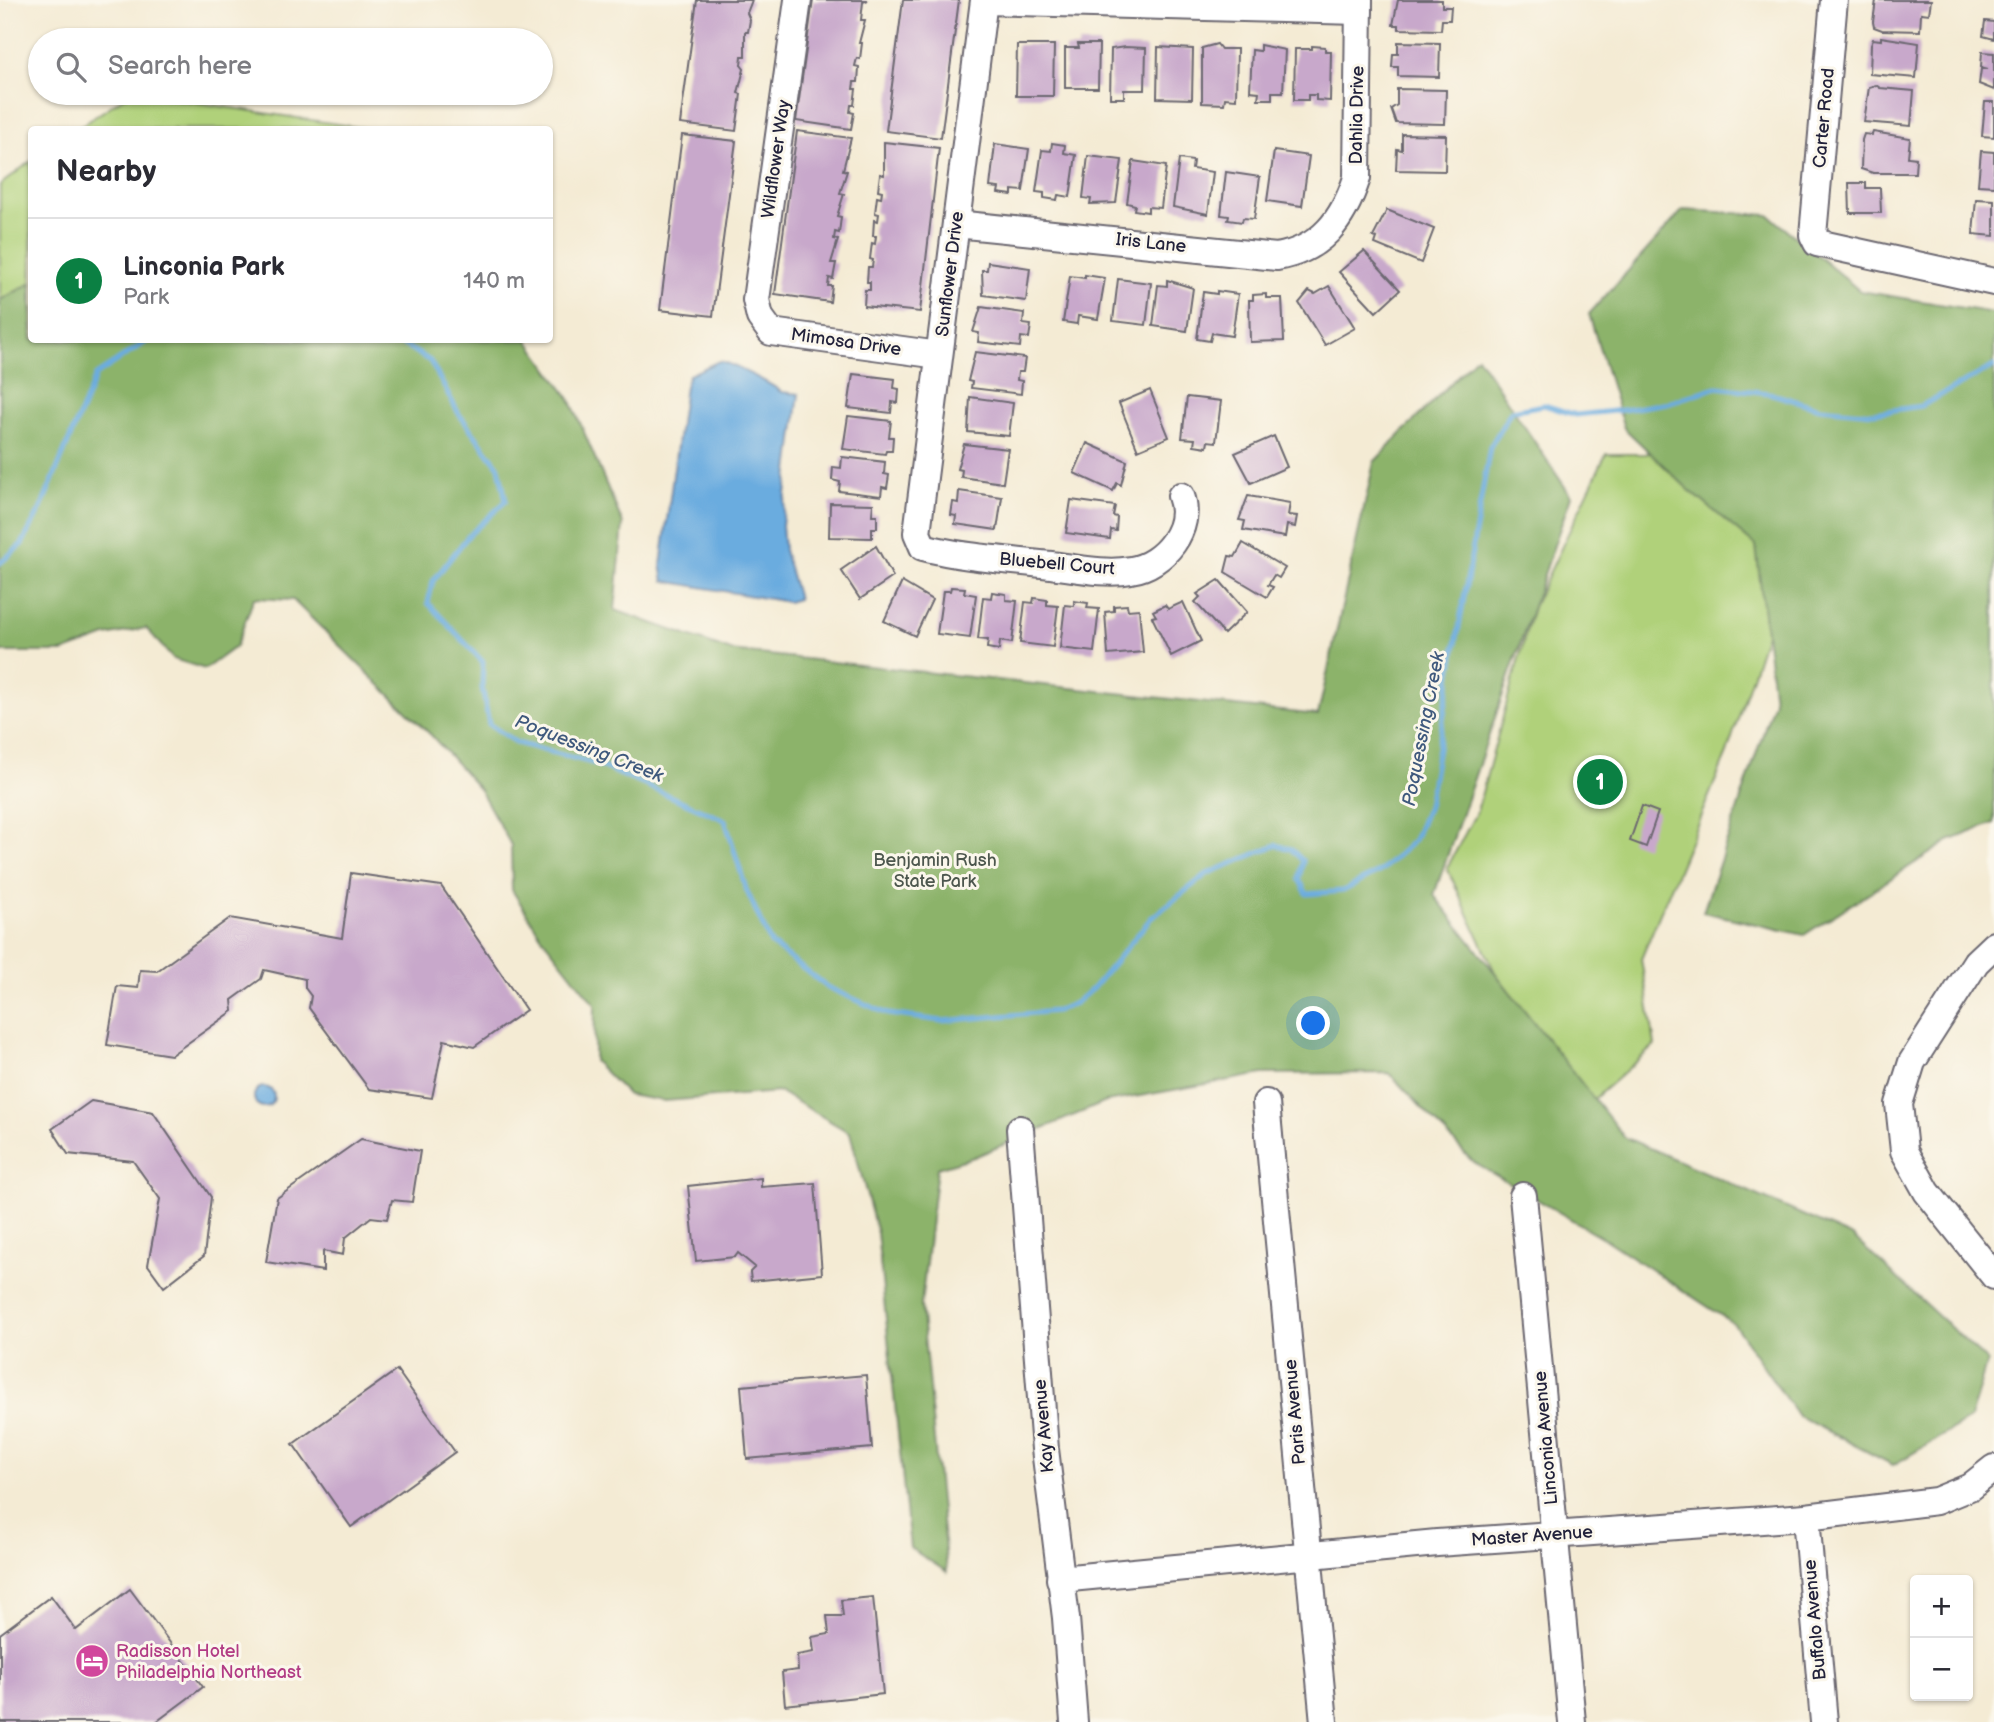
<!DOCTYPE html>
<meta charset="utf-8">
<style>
body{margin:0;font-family:"Balsamiq Sans",sans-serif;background:#f7f7f7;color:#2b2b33}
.controls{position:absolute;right:21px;bottom:21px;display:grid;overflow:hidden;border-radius:7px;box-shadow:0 2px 5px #0004}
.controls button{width:63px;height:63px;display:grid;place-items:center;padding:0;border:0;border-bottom:2px solid #e1e1e2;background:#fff;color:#2b2b33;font:35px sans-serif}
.you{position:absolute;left:1314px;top:1024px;width:24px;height:24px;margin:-18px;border:5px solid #fff;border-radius:50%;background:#1a73e8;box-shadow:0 0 0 10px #1a73e833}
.badge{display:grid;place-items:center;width:46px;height:46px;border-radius:50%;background:#0b8043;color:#fff;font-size:23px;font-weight:700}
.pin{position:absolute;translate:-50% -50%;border:4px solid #fff;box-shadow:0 2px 7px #0006}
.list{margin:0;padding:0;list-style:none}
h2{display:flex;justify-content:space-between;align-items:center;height:91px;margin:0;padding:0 28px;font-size:30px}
h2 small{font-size:23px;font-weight:400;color:#7c7c81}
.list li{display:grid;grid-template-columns:46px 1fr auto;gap:21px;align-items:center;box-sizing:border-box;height:126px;padding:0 28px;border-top:2px solid #e1e1e2}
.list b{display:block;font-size:26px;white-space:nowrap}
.list p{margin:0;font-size:23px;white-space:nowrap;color:#7c7c81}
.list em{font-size:23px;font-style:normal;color:#7c7c81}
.icon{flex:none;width:38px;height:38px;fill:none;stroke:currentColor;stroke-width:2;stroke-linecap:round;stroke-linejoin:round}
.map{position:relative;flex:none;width:1994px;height:1722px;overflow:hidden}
.search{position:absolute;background:#fff;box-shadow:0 2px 5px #0004;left:28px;top:28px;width:525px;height:77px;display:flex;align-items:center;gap:18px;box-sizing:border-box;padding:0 24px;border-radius:38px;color:#7c7c81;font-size:26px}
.panel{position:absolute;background:#fff;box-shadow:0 2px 5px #0004;left:28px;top:126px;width:525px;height:217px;border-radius:7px}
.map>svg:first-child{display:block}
.green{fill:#b0d17a;stroke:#697a5a;stroke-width:2}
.forest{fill:#8cb36a;stroke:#576a52;stroke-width:2}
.water{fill:#6bacdf;stroke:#46678d;stroke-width:2}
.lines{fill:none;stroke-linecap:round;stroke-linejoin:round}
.stream{stroke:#6bacdf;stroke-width:5}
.building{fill:#c8a8cb}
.minor-casing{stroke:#6c6871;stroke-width:30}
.minor{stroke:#fff;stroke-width:26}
.labels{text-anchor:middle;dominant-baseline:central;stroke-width:6;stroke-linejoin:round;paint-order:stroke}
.street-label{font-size:18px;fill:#22223b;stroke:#fbf7ec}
.park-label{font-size:18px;fill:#4d574e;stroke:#fbf7ec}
.hotel-label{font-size:18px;fill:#b23c85;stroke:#fbf7ec;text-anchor:start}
.water-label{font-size:19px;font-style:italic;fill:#3f597d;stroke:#fbf7ec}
</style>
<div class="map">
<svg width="1994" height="1722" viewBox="0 0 1994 1722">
<rect width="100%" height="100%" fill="#fbf7ec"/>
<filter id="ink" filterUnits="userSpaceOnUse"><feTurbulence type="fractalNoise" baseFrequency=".0143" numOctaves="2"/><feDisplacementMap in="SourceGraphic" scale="14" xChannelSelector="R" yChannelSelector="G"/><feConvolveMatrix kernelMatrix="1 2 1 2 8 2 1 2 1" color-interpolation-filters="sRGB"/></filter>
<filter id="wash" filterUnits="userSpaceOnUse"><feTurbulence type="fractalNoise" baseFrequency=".00686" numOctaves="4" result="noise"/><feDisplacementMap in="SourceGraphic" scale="28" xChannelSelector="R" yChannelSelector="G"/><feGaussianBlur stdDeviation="1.57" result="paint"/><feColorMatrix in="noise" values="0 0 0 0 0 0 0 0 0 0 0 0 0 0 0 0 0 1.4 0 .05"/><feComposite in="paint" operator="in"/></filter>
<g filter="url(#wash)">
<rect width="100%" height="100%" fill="#f4ebd4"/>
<g class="green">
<polygon points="130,93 134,93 370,129 77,129"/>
<polygon points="31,161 32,340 0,576 0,185"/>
<polygon points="1711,418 1780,433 1775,606 1727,753 1641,959 1655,1045 1586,1106 1498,979 1447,868 1477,811 1533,607 1606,454 1646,454"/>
</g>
<g class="forest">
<polygon points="1683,210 1769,215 1860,291 1994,313 1994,823 1949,841 1804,935 1703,912 1774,701 1756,546 1689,490 1624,428 1589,314"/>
<polygon points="31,283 32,340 528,340 570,399 623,524 615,610 731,651 1318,715 1374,462 1477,356 1571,496 1434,895 1624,1137 1853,1237 1987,1361 1970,1419 1893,1465 1798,1416 1734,1324 1603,1238 1473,1162 1389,1073 1263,1074 1106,1102 974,1157 937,1168 921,1305 947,1572 910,1548 877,1233 850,1133 780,1092 664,1101 628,1095 594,1061 595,1005 541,936 512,890 511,845 480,790 432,736 293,600 254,598 236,646 205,669 173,659 146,628 106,636 63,652 0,652 0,300"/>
</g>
<g class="water">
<path d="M719,361c9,1 55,24 62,31l18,2 -17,131 2,25 14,49 -10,3 -124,-21 -3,-16 24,-179 4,-11z"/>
<circle cx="264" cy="1097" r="10"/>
</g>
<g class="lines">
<g class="stream">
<polyline points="396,340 430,361 459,414 499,467 506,501 468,536 433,581 428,603 483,662 482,687 489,724 517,743 596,764 725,820 746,889 771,944 827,987 888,1014 942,1021 1056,1011 1075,1003 1093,988 1151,918 1207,874 1276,845 1291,849 1303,861 1299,879 1307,894 1343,891 1382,870 1414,840 1428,806 1490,447 1511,411 1544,405 1576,415 1623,410 1667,403 1717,387 1769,393 1820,408 1873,413 1921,406 1994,366"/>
<polyline points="0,563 22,544 41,508 96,375 149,340"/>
</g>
</g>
<g id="blocks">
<g class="building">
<polygon points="697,0 752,0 747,13 750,20 748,32 745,32 745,56 742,56 741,65 744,69 738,93 741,94 736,131 680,124"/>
<polygon points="813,0 868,0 863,2 861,20 865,20 859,43 862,43 860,59 857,58 855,66 859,67 858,82 854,82 853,89 856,89 854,105 851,105 850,112 854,113 851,129 796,121"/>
<polygon points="903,0 959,0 941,138 886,131"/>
<polygon points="1398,0 1442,0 1442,7 1451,7 1450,20 1442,20 1441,30 1399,29 1399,25 1393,25"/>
<polygon points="1876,0 1931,0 1929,14 1921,13 1920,31 1882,30 1874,27 1873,22"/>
<polygon points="1985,21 1994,22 1994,39 1983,36"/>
<polygon points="1881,37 1919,43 1916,78 1870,74 1871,44 1873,39 1881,40"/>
<polygon points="1398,42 1440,43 1439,77 1398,76 1398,67 1392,67 1393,54 1398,54"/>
<polygon points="1078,44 1099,44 1098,88 1065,88 1065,48 1079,48"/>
<polygon points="1217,44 1221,49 1237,49 1236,99 1225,98 1224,104 1202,103 1202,48"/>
<polygon points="1017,45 1054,45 1053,96 1016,96"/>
<polygon points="1260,45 1285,50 1283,92 1272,92 1272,99 1258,99 1259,92 1250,91 1252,50 1260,51"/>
<polygon points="1312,46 1325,47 1325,51 1331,51 1330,101 1316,100 1316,95 1308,95 1308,100 1294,100 1295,49 1312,49"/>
<polygon points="1125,47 1146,48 1145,90 1124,90 1124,98 1110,98 1111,49"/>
<polygon points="1158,47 1193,49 1192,99 1157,98"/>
<polygon points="1982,52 1994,53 1994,90 1979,84 1981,69 1988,69 1981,67"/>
<polygon points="1876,85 1880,88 1914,91 1911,126 1864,122 1869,87"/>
<polygon points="1397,89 1446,90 1445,124 1396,123 1391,109 1397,105"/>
<polygon points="1985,102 1994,102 1994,137 1982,136"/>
<polygon points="797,131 851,138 843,170 847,171 840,193 844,194 837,216 841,217 839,233 835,232 834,239 838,240 831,263 836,263 833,279 829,278 828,286 832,286 830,302 775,294"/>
<polygon points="1873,132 1910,138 1908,157 1916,158 1915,173 1873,173 1861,169 1862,140 1864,134 1872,135"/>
<polygon points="1402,134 1446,135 1445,171 1396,170 1397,149 1402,150"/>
<polygon points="682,135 736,141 713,316 660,310"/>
<polygon points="884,142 939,148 920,312 864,306 865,290 870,290 870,282 867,282 868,267 872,267 873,260 870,259 872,243 875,244 876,236 873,236 874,220 878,221 879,214 875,213 877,197 881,198 882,191 878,190 880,174 884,175"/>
<polygon points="1052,143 1065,145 1064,153 1076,155 1070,197 1058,195 1057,200 1044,198 1044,193 1036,192 1042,150 1051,151"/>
<polygon points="995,144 1029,149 1023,191 1012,190 1012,195 998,193 999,188 990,187"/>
<polygon points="1274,151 1309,156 1302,206 1267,201"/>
<polygon points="1981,151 1994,152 1994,186 1978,185"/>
<polygon points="1088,156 1122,160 1116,203 1090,204 1091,199 1083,198"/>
<polygon points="1179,159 1193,161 1192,169 1213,172 1208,214 1173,207"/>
<polygon points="1133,161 1166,166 1161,208 1148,207 1148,212 1134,210 1135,205 1127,203"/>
<polygon points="1226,172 1260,177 1254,219 1243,218 1242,222 1228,220 1229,216 1221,215"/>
<polygon points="1849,183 1866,183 1866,188 1880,188 1881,213 1850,213"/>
<polygon points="1976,199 1994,200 1994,236 1973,234"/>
<polygon points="1387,210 1434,229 1421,263 1375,244 1377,238 1373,237"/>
<polygon points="1364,251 1400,290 1376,312 1339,272"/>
<polygon points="988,262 1030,268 1026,301 983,295 982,270 987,270"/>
<polygon points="1085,275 1105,278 1098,319 1078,316 1077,324 1063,322 1070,276 1085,278"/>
<polygon points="1118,279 1151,283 1146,325 1113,321"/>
<polygon points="1167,280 1193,288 1187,331 1153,326 1158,285 1167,286"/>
<polygon points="1329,286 1355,328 1325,345 1299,303 1309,291 1315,294"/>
<polygon points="1217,291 1238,294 1232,336 1212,333 1210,341 1197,339 1203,292 1217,294"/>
<polygon points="1266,294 1266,298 1282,298 1284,341 1250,342 1249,300 1253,300 1253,295"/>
<polygon points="981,307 1024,313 1023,324 1031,325 1029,338 1021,337 1020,347 978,342 979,333 973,332"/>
<polygon points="975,352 1025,358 1023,372 1018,372 1017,380 1022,381 1021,394 971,388 972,382 968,381"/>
<polygon points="853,374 895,379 894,388 899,389 898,403 892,402 891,413 848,408"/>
<polygon points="1150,390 1169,437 1138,450 1119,403"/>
<polygon points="970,397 1013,403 1009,436 968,432"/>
<polygon points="1187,397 1221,401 1216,442 1208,441 1207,447 1194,445 1195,439 1182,438"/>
<polygon points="848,416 891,421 889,437 893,437 892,451 886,451 885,454 843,449"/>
<polygon points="1274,436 1287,467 1251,483 1235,453"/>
<polygon points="1087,443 1127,461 1121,485 1117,483 1113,491 1074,473"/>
<polygon points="964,444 1008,449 1003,483 961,477 962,470 957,469"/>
<polygon points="842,457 885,462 884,474 889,475 887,488 882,487 881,496 839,491 840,482 832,480 833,467 841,468"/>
<polygon points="959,491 1002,497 997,530 955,524 956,516 951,515 953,502 958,503"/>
<polygon points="1248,496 1290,503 1288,515 1297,516 1295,527 1287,525 1285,537 1243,530 1245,521 1239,520"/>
<polygon points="1071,500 1115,506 1113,516 1117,517 1116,531 1111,530 1110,539 1066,533"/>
<polygon points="830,503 873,504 872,515 877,515 877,528 872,528 872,538 829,537"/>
<polygon points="1243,543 1285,568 1279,578 1274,575 1268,585 1273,587 1267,597 1225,572 1229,556 1235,557"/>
<polygon points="876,546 893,577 860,599 841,570"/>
<polygon points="1219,580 1247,612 1224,634 1195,602 1200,597 1197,594"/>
<polygon points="902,582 932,600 915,636 884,621"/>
<polygon points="951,587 965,588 964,593 976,595 970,638 937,634 943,591 950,591"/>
<polygon points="992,592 1006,594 1006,600 1017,601 1012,643 1000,641 999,650 987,648 988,640 978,639 983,597 991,598"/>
<polygon points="1034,598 1047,600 1047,605 1058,606 1053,647 1020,643 1025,602 1033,603"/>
<polygon points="1074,601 1088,603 1087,608 1099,609 1094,652 1060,648 1065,605 1074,606"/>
<polygon points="1183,602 1201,641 1171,656 1152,617 1156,616 1153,611 1165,605 1168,609"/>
<polygon points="1127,605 1128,610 1139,609 1143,652 1108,655 1105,612 1114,611 1114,606"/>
<polygon points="1642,806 1658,812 1646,847 1630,841"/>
<polygon points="351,873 441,886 526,1010 474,1047 444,1040 432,1098 369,1089 309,1008 311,996 305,988 305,979 264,970 261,979 232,1000 233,1011 171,1055 107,1045 117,986 138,988 140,970 157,971 230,918 342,938"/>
<polygon points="91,1101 153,1112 211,1197 204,1256 164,1287 148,1265 160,1199 133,1161 68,1154 52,1129"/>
<polygon points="361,1139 420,1151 412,1202 392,1200 387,1219 371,1217 345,1238 343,1255 323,1251 323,1271 266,1262 277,1198"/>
<polygon points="761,1178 761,1187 815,1183 822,1274 751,1281 750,1272 755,1267 738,1253 735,1257 696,1261 688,1186"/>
<polygon points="397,1370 455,1452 351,1527 293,1444"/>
<polygon points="866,1375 872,1448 747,1459 741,1386"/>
<polygon points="130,1589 203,1687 156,1722 0,1722 0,1634 51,1596 76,1630"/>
<polygon points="873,1597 883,1694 785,1705 782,1672 798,1670 797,1655 814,1652 812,1637 829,1634 827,1616 843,1616 841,1600"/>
</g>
</g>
</g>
<g filter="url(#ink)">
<use href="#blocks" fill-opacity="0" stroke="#6c6871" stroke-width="2"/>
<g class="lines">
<g class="minor-casing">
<g id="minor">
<polyline points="798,0 756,300 760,317 771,332 939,355"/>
<path d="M984,0l-67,533 6,14c42,11 85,13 128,18 25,3 55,10 80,5 33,-5 62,-42 50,-74"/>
<polyline points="1834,0 1813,235 1817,243 1994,282"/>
<polyline points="984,1 1359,11"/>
<path d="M956,224l321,33c45,-8 66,-37 80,-79l2,-178"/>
<polyline points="1994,945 1976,962 1912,1062 1899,1104 1904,1151 1927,1192 1994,1276"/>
<polyline points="1266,1103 1324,1722"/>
<polyline points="1020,1129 1045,1449 1066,1618 1074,1722"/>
<polyline points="1523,1196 1572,1722"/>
<polyline points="1806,1517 1824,1722"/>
<polyline points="1060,1579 1437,1543 1806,1517 1936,1501 1970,1487 1994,1468"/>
</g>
</g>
<use href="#minor" class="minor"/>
</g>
</g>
<defs>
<g id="hotel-disc" transform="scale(1.75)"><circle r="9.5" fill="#d1479c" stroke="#fbf7ec"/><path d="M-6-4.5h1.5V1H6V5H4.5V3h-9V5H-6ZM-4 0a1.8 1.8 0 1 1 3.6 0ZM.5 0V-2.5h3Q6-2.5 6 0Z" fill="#fff"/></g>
</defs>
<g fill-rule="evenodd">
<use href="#hotel-disc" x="92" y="1661"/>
</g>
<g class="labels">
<g class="street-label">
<text transform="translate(1357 115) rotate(-89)">Dahlia Drive</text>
<text transform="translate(1824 118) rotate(-85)">Carter Road</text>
<text transform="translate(776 159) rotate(-82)">Wildflower Way</text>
<text transform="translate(1151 243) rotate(6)">Iris Lane</text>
<text transform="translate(950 274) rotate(-83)">Sunflower Drive</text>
<text transform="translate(846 342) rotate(8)">Mimosa Drive</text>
<text transform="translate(1057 564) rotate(5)">Bluebell Court</text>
<text transform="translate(1295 1412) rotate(-95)">Paris Avenue</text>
<text transform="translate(1044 1426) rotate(-95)">Kay Avenue</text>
<text transform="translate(1546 1438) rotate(-95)">Linconia Avenue</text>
<text transform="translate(1532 1536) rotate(-4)">Master Avenue</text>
<text transform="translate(1815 1620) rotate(-95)">Buffalo Avenue</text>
</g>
<g class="park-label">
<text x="935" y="860">Benjamin Rush<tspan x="935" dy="21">State Park</tspan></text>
</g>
<g class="hotel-label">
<text x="116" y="1651">Radisson Hotel<tspan x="116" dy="21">Philadelphia Northeast</tspan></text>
</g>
<g class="water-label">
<text transform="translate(1424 729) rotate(-79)">Poquessing Creek</text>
<text transform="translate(589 749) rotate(21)">Poquessing Creek</text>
</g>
</g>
</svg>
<div class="controls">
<button>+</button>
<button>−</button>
</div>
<div class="you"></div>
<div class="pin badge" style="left:1600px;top:782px">1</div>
<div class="search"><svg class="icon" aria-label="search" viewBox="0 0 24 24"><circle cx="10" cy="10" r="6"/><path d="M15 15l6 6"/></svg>Search here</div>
<section class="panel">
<h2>Nearby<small></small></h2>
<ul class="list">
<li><span class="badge">1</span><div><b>Linconia Park</b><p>Park</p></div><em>140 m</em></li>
</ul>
</section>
</div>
